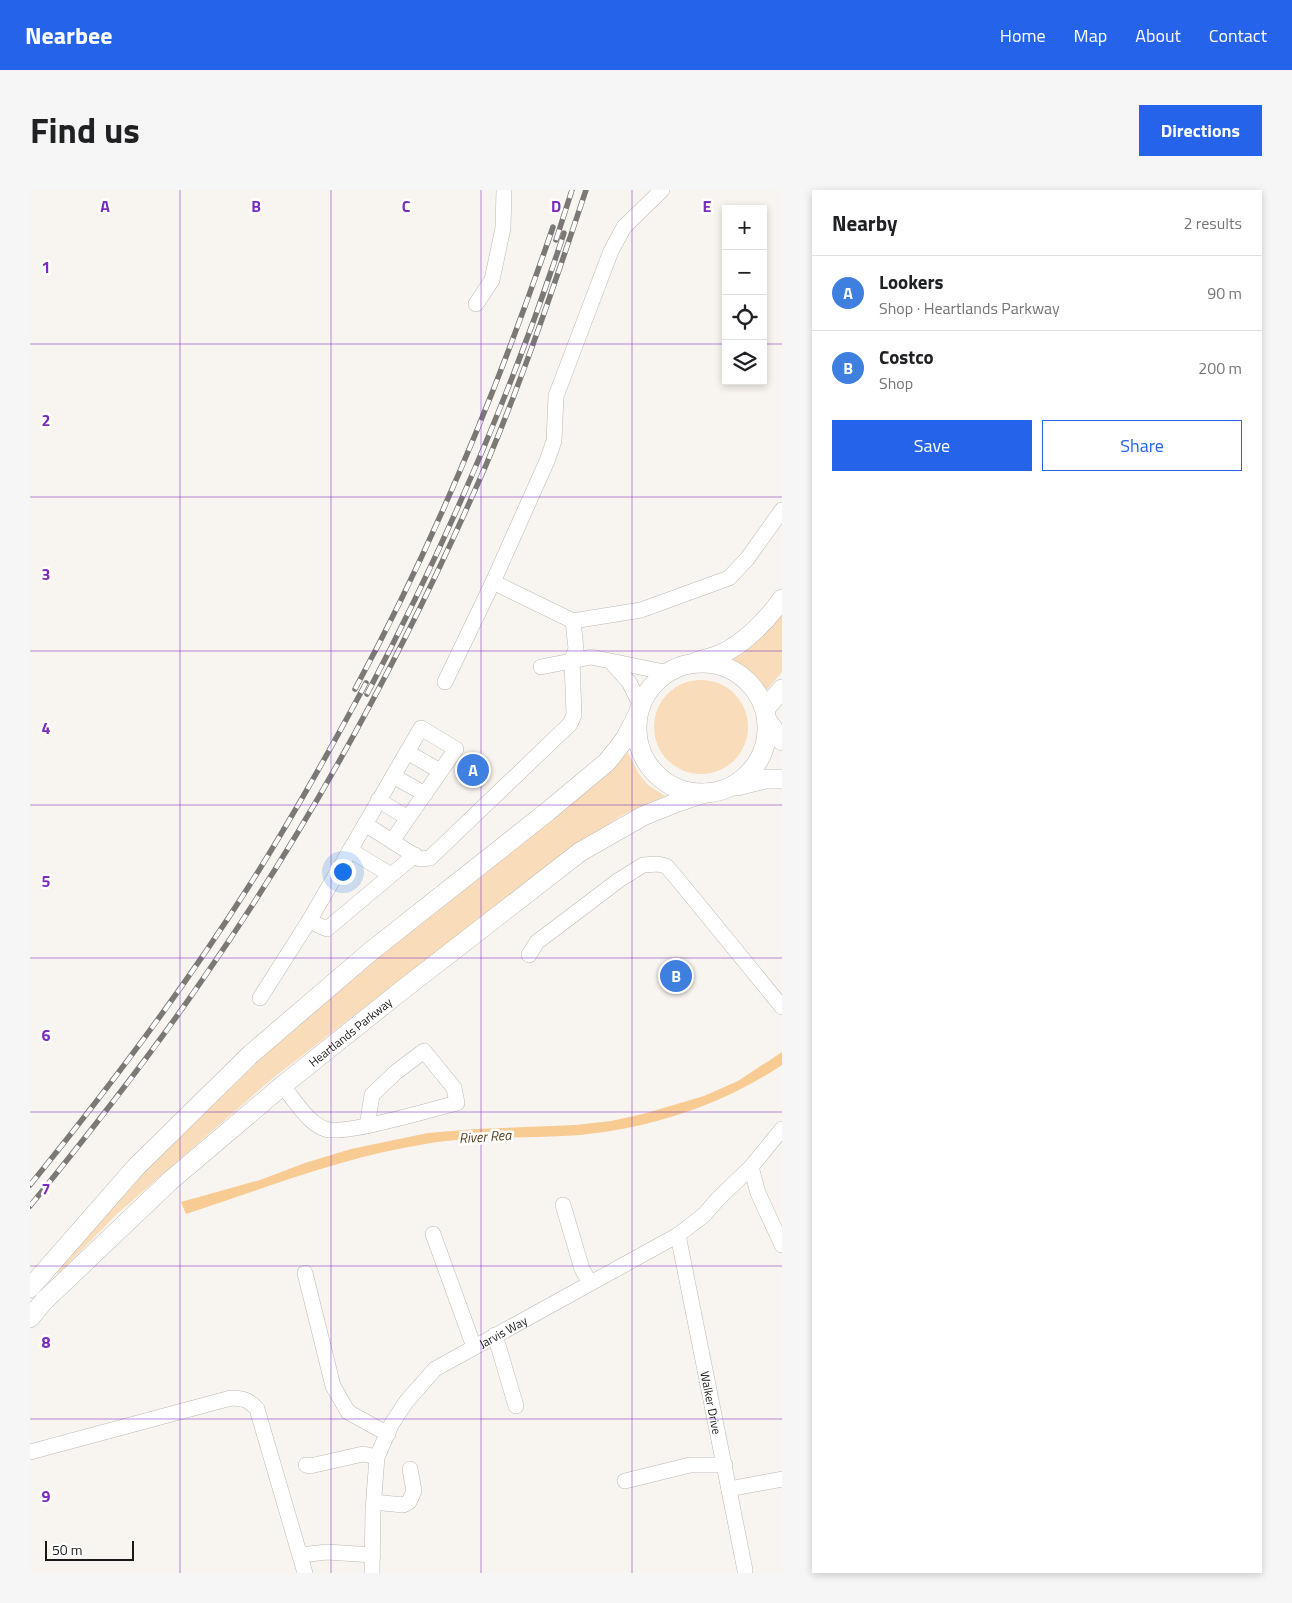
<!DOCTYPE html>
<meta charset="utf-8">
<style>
body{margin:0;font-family:"Titillium Web",sans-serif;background:#f6f6f6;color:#202124}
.controls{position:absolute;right:15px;top:15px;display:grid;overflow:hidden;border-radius:0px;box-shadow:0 2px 8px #0003}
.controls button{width:45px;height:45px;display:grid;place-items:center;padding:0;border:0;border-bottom:1px solid #e0e0e0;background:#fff;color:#202124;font:25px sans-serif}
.scale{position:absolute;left:15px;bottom:12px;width:89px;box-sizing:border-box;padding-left:5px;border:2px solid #1a1917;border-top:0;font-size:14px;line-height:18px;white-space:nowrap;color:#1a1917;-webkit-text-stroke:4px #fff;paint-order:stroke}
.you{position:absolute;left:312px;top:681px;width:18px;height:18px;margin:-12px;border:4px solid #fff;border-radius:50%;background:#1a73e8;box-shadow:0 0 0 8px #1a73e833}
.badge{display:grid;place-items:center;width:32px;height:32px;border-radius:50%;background:#2563eb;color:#fff;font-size:16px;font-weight:700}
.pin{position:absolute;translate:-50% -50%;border:2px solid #fff;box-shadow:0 1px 5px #0006}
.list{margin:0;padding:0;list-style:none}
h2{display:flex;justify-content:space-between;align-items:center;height:65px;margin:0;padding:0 20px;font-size:21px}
h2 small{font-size:16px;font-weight:400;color:#757577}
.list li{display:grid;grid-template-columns:32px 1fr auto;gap:15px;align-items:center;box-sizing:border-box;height:75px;padding:0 20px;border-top:1px solid #e0e0e0}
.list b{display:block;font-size:19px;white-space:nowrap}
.list p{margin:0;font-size:16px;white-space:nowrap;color:#757577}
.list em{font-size:16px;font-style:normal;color:#757577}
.actions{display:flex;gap:10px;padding:15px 20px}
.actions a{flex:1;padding:11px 0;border:1px solid #2563eb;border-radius:0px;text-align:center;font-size:18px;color:#2563eb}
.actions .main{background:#2563eb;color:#fff}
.icon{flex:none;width:28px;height:28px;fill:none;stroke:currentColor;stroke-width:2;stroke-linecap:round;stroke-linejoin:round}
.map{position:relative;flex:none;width:752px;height:1383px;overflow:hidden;border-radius:0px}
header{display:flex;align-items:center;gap:30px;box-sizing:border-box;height:70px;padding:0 25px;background:#2563eb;color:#fff}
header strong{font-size:24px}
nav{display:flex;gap:28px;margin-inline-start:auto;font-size:18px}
.intro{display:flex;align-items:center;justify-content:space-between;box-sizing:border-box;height:120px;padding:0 30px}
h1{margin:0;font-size:35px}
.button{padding:12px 22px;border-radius:0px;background:#2563eb;color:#fff;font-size:18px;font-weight:700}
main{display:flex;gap:30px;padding:0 30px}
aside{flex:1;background:#fff;border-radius:0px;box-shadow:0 2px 8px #0003}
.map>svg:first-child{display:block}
.green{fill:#f9dcb9}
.water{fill:#f8cb93}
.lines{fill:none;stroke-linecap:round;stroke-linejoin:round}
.minor-casing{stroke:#bdb9b4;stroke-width:16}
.major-casing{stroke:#bdb9b4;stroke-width:20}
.minor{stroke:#fff;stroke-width:15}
.major{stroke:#fff;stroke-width:19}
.rail-casing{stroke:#7b7976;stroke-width:5.5}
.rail{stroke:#fff;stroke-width:4;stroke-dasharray:11;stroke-linecap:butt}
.grid{fill:none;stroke:#7b2cbf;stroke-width:1;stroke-opacity:0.55}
.labels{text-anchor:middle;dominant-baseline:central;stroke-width:5;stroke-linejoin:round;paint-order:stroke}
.street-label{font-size:12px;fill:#1a1917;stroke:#fff}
.water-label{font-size:14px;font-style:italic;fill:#553e1f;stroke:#fff}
.grid-label{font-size:16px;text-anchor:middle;font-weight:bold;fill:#7b2cbf;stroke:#fff;stroke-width:5;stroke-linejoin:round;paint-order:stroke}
</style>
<header>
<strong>Nearbee</strong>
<nav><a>Home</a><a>Map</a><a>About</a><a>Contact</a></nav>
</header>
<div class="intro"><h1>Find us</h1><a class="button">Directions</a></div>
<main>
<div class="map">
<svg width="752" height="1383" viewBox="0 0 752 1383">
<rect width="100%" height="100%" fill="#f8f4ef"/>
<g class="green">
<polygon points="752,419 752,482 734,503 720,484 703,469"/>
<circle cx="671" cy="537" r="47"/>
<polygon points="597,561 609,584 618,595 635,606 592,625 524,671 243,888 87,1024 29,1083 26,1082 105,990 227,866"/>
</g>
<path class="water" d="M752,862v13c-60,40 -130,63 -202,70 -51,4 -104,0 -155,9 -82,13 -160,44 -239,70l-5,-12 79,-22 45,-17 46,-14 77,-16 48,-4 100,-4 35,-4 32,-7 61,-18 34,-15z"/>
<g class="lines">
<g class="minor-casing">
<g id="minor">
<polyline points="446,114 462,90 473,38 474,0"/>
<polyline points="543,431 611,420 699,388 717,369 752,320"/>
<polyline points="581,472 599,492 611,516"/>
<polyline points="511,477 561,467 639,483"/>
<polyline points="415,492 463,392 517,271 524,251 526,206 581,61 594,37 632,0"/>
<polyline points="377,562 410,581"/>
<polyline points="363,586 395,604"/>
<polyline points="348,610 378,628"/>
<polyline points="335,634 390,669 400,668 540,534 544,525 542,470 546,459 543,431 463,392"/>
<polyline points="320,660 361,685"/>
<polyline points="279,731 297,739 385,665"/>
<polyline points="499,765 507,752 589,690 613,675 628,674 636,676 645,686 752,817"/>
<polyline points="230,808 279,731 391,538 426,559 362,651"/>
<path d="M252,896c14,14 24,36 43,43 19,7 108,-20 132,-26l-3,-15 -30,-37 -28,21 -24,23 -5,31"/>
<polyline points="721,977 728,1003 752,1055"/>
<polyline points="533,1015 552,1079 560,1093"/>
<polyline points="403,1044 444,1157"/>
<path id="s1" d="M648,1045l67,335"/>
<polyline points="275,1083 303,1196 318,1222 358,1244"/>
<polyline points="465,1145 486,1216"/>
<path d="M0,1262l201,-54c12,0 18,2 26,11l48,164"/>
<polyline points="276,1275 280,1276 333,1264 347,1267"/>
<polyline points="595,1291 660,1275 695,1275"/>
<polyline points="699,1299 752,1289"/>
<polyline points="344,1312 373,1315 379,1312 384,1301 380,1279"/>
<polyline points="270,1365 297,1362 343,1365"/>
<path id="s2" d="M342,1383l1,-63 4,-53 14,-32 15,-23 29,-33 243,-134 26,-20 13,-15 34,-33 31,-38"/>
</g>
</g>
<g class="major-casing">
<g id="major">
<path d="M668,471c8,-2 16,-4 23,-7 23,-10 47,-35 61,-55"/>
<circle cx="672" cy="538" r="65"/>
<polyline points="735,519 752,499"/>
<polyline points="737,530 752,551"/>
<polyline points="707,596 735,589 752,589"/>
<polyline points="0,1098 106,977 221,864 340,762 517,622 577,572 595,549 608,524"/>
<path id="s3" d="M0,1128l14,-17 126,-120 112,-95 119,-95 179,-139 63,-36 35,-14 27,-9"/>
</g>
</g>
<use href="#minor" class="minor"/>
<use href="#major" class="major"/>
<g class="rail-casing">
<g id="rail">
<polyline points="526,50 542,0"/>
<path d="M325,499c80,-147 144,-304 198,-462"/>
<path d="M337,504c78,-148 145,-302 197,-461"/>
<path d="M0,995c78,-96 153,-195 219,-299 42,-66 80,-134 117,-203"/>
<path d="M0,1016c62,-76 122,-152 177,-233 110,-159 202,-331 279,-508 38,-90 69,-182 100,-275"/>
</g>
</g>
<use href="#rail" class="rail"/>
</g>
<path class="grid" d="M150,0v1383M301,0v1383M451,0v1383M602,0v1383M0,154h696M733,154h19M0,307h752M0,461h752M0,615h752M0,768h752M0,922h752M0,1076h752M0,1229h752"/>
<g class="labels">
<g class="street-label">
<text stroke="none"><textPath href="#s3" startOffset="430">Heartlands Parkway</textPath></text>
<text stroke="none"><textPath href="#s2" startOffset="300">Jarvis Way</textPath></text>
<text stroke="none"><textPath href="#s1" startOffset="171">Walker Drive</textPath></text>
</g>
<g class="water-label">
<text transform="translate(455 946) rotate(-4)">River Rea</text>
</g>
</g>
<g class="grid-label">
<text x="75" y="22">A</text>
<text x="226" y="22">B</text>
<text x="376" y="22">C</text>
<text x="526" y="22">D</text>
<text x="677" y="22">E</text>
<text x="16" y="83">1</text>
<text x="16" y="236">2</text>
<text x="16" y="390">3</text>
<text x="16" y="544">4</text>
<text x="16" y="697">5</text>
<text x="16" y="851">6</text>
<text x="16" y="1005">7</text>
<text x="16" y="1158">8</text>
<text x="16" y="1312">9</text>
</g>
</svg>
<div class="controls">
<button>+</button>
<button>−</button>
<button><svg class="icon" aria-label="locate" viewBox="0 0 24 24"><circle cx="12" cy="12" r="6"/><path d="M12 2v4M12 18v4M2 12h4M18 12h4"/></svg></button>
<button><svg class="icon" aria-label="layers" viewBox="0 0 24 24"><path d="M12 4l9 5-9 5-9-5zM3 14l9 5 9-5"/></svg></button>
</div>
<div class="scale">50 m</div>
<div class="you"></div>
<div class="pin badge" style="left:443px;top:580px;background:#3f7fe0">A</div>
<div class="pin badge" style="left:646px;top:786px;background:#3f7fe0">B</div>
</div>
<aside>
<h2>Nearby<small>2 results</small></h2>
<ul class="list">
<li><span class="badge" style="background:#3f7fe0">A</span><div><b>Lookers</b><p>Shop · Heartlands Parkway</p></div><em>90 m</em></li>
<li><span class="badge" style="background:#3f7fe0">B</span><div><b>Costco</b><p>Shop</p></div><em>200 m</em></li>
</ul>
<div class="actions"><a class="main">Save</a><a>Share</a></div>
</aside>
</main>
